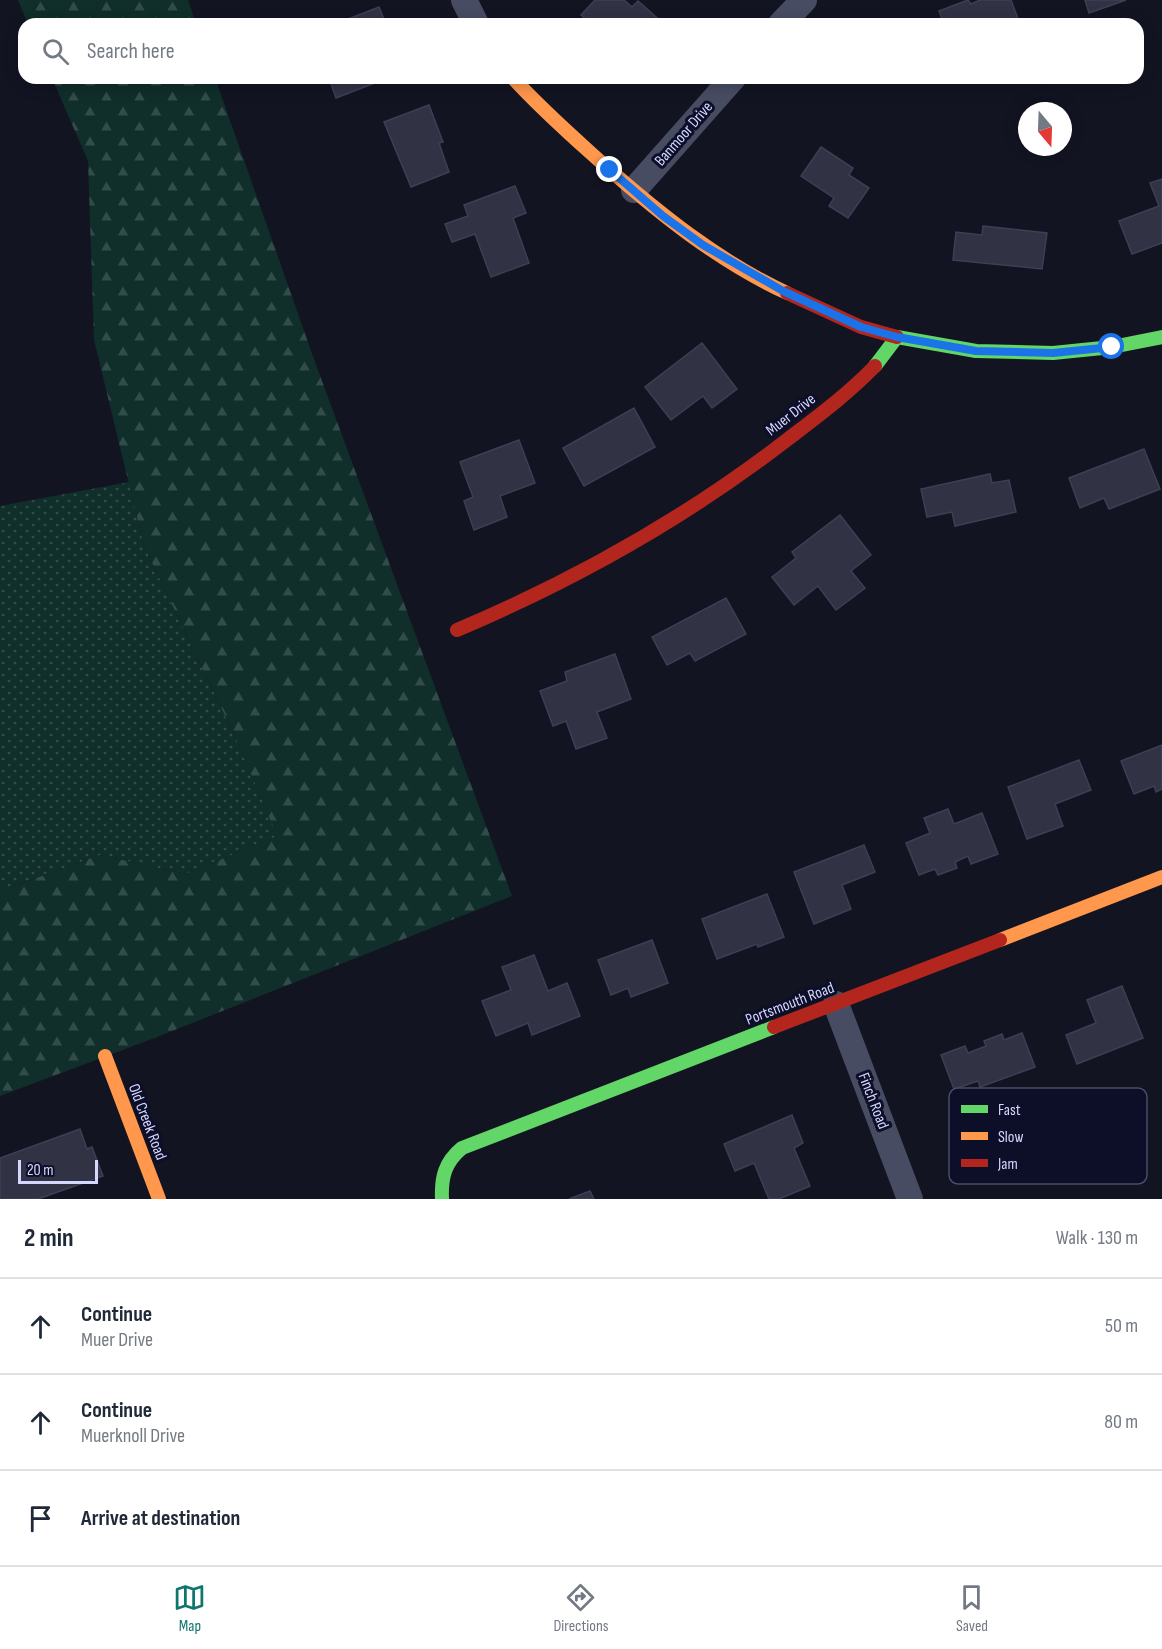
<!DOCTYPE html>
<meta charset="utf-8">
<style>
body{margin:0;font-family:"Sofia Sans Condensed",sans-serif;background:#f2f2f3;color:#1f2937}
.compass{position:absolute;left:1018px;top:102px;width:54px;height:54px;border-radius:50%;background:#fff;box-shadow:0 3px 15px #0003;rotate:161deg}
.scale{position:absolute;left:18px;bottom:15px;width:80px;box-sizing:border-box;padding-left:6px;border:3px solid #d4d8ff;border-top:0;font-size:16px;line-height:21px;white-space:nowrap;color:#d4d8ff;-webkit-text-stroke:4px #0d0e28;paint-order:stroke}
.stop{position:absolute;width:18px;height:18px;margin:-14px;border:4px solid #1a73e8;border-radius:50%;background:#fff}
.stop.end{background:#1a73e8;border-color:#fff;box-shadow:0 2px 6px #0008}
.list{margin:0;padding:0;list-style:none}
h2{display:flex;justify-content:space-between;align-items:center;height:78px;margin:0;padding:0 24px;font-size:26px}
h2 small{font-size:20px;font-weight:400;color:#747a83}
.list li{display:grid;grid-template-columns:39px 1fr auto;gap:18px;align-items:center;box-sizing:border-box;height:96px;padding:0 24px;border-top:2px solid #e0e1e3}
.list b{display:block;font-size:22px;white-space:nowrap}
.list p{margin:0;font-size:20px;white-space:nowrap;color:#747a83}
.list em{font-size:20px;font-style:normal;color:#747a83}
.icon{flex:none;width:33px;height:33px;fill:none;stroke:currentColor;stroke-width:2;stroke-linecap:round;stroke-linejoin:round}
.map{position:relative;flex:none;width:1162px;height:1199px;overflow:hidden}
.search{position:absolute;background:#fff;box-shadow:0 3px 15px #0003;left:18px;right:18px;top:18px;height:66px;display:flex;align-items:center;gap:15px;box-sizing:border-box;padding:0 21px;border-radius:18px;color:#747a83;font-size:22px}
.sheet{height:366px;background:#fff}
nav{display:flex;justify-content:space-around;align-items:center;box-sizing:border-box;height:84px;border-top:2px solid #e0e1e3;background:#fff;font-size:16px;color:#747a83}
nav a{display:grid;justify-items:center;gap:3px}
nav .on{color:#0f766e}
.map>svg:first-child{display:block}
.grass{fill:url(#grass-dots)}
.forest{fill:url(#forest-firs)}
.building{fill:#313244;stroke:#3e3e56;stroke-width:1.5}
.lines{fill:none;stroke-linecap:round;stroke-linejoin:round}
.street{stroke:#484c63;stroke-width:26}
.fast{stroke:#63d668;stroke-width:14}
.slow{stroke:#ff974d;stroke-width:14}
.jam{stroke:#b3261e;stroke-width:14}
.route{stroke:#1a73e8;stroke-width:8}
.labels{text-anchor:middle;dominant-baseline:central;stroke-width:6;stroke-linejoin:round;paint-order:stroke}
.street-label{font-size:16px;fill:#d4d8ff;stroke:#0d0e28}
.key{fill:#0d0e28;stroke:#494b68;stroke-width:1.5}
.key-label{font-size:16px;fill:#d4d8ff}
</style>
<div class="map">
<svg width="1162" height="1199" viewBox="0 0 1162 1199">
<defs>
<pattern id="grass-dots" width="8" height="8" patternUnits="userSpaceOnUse" patternTransform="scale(1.5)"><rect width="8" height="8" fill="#102e2a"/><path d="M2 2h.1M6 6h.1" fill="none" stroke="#324c4a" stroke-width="1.8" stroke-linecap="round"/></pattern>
<pattern id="forest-firs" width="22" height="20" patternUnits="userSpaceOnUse" patternTransform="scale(1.5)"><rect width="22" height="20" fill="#102e2a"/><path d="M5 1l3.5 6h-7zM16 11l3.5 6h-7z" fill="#324c4a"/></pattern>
</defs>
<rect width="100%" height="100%" fill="#131422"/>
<polygon class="grass" points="129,482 144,546 239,745 278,836 186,874 100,855 0,891 0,506"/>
<g class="forest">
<polygon points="18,0 188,0 196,24 28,24"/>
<polygon points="52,78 215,78 315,362 512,896 157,1037 0,1096 0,891 100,855 186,874 277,836 239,745 144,546 94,340 88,161"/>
</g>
<g class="building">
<polygon points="595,0 624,0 632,7 638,1 664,24 591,24 581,15"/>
<polygon points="968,0 971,4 980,0 1011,0 1020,24 944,24 939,11"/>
<polygon points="1085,0 1126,0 1089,13"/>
<polygon points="379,7 386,24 335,24 356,16"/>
<polygon points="329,78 379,78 380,81 336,98"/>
<polygon points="429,105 443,142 439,143 449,172 411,187 384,122"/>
<polygon points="821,147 853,168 849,175 869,188 848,218 829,206 834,198 801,176"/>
<polygon points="1162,179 1162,243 1132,254 1119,221 1159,206 1150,183"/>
<polygon points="515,186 526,213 513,218 529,263 491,277 475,234 452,242 445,224 468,216 464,205"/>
<polygon points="983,226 1047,233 1042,269 953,260 956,232 982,235"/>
<polygon points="702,343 737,389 712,408 703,396 671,420 645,387"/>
<polygon points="634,408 655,447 584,486 563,448"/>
<polygon points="519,440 535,483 500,496 507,517 474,530 464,501 473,497 460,462"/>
<polygon points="1144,449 1160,489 1109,509 1104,498 1080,508 1069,478"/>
<polygon points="990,474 992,483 1009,480 1016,512 955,526 952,512 927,517 921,489"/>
<polygon points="840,515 871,555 851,571 865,588 836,610 818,586 794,605 772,577 796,558 792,552"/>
<polygon points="726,598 746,634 695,661 690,653 667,665 652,637"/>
<polygon points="615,654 631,699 597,712 607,738 576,749 566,721 553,726 540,691 567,681 565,672"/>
<polygon points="1162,745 1162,789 1156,792 1154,786 1134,794 1121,761"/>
<polygon points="1079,760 1091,790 1055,804 1063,826 1027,839 1008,787"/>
<polygon points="948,809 954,824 982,813 998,854 971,864 968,856 955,862 957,868 938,875 935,869 919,875 906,843 930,833 924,818"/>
<polygon points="864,845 875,872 842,885 851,909 814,924 794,872"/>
<polygon points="767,894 784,937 758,947 757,944 717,959 702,919"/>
<polygon points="652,940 668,983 631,997 628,988 611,995 598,960"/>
<polygon points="534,955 548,991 567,983 580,1016 532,1035 528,1023 496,1036 482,1001 511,990 502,967"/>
<polygon points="1122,986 1143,1038 1077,1064 1066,1035 1096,1023 1087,1000"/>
<polygon points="1022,1033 1035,1067 980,1087 978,1081 954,1089 941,1055 965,1046 968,1053 986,1046 984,1041 1002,1034 1004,1040"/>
<polygon points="792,1115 803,1143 794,1148 810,1186 779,1199 769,1199 754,1163 735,1171 724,1144"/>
<polygon points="80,1129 87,1149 92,1147 103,1176 38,1199 0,1199 0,1158"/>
<polygon points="590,1191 594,1199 569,1199"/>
</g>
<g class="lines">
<g class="street">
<polyline points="464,0 476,24"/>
<polyline points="781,24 804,0"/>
<polyline points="634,190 733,78"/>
<polyline points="836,1004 910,1199"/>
</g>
<g class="fast">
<polyline points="875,366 897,337 976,351 1053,353 1112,347 1162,337"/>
<path d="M442,1199c-1,-22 3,-37 20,-51l312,-121"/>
</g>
<g class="slow">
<path d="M513,78c28,31 59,58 90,86 57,50 115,97 184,129"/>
<polyline points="1000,940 1162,877"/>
<polyline points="105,1056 159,1199"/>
</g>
<g class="jam">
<polyline points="787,293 861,327 897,337"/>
<path d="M457,630c118,-50 229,-112 331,-191 30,-23 61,-46 87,-73"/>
<polyline points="774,1027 1000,940"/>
</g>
</g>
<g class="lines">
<polyline class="route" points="610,170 663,216 703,245 783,291 861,327 897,337 976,351 1053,353 1112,347"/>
</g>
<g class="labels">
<g class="street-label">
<text transform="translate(684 134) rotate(-49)">Banmoor Drive</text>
<text transform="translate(791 415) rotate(-38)">Muer Drive</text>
<text transform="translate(790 1004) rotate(-21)">Portsmouth Road</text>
<text transform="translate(873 1101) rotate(69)">Finch Road</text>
<text transform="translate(147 1122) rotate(69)">Old Creek Road</text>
</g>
</g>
<rect x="949" y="1088" width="198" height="96" rx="9" class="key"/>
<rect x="961" y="1105" width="27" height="8" fill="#63d668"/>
<rect x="961" y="1132" width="27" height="8" fill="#ff974d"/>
<rect x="961" y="1159" width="27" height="8" fill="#b3261e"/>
<g class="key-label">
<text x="998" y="1115">Fast</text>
<text x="998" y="1142">Slow</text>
<text x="998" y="1169">Jam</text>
</g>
</svg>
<svg class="compass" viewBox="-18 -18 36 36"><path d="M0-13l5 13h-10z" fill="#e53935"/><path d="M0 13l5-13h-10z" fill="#747a83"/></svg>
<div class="scale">20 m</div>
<div class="stop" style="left:1112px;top:347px"></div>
<div class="stop end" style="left:610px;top:170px"></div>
<div class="search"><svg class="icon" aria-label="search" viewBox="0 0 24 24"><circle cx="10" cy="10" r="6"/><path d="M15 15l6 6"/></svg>Search here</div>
</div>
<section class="sheet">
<h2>2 min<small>Walk · 130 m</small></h2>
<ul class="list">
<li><svg class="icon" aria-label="ahead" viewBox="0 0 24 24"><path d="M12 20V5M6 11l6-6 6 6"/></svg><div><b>Continue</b><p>Muer Drive</p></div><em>50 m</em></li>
<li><svg class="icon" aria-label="ahead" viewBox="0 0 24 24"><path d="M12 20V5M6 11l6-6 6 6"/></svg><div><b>Continue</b><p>Muerknoll Drive</p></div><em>80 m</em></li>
<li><svg class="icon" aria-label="arrive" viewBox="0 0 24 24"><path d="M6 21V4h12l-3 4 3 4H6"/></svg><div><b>Arrive at destination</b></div></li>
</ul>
</section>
<nav>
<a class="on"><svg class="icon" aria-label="map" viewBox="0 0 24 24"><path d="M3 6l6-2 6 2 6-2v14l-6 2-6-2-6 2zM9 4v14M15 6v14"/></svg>Map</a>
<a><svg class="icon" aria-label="directions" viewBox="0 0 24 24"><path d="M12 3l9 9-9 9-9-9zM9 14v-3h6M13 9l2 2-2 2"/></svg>Directions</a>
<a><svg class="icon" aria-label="saved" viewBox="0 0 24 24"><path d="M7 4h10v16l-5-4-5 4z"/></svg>Saved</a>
</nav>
